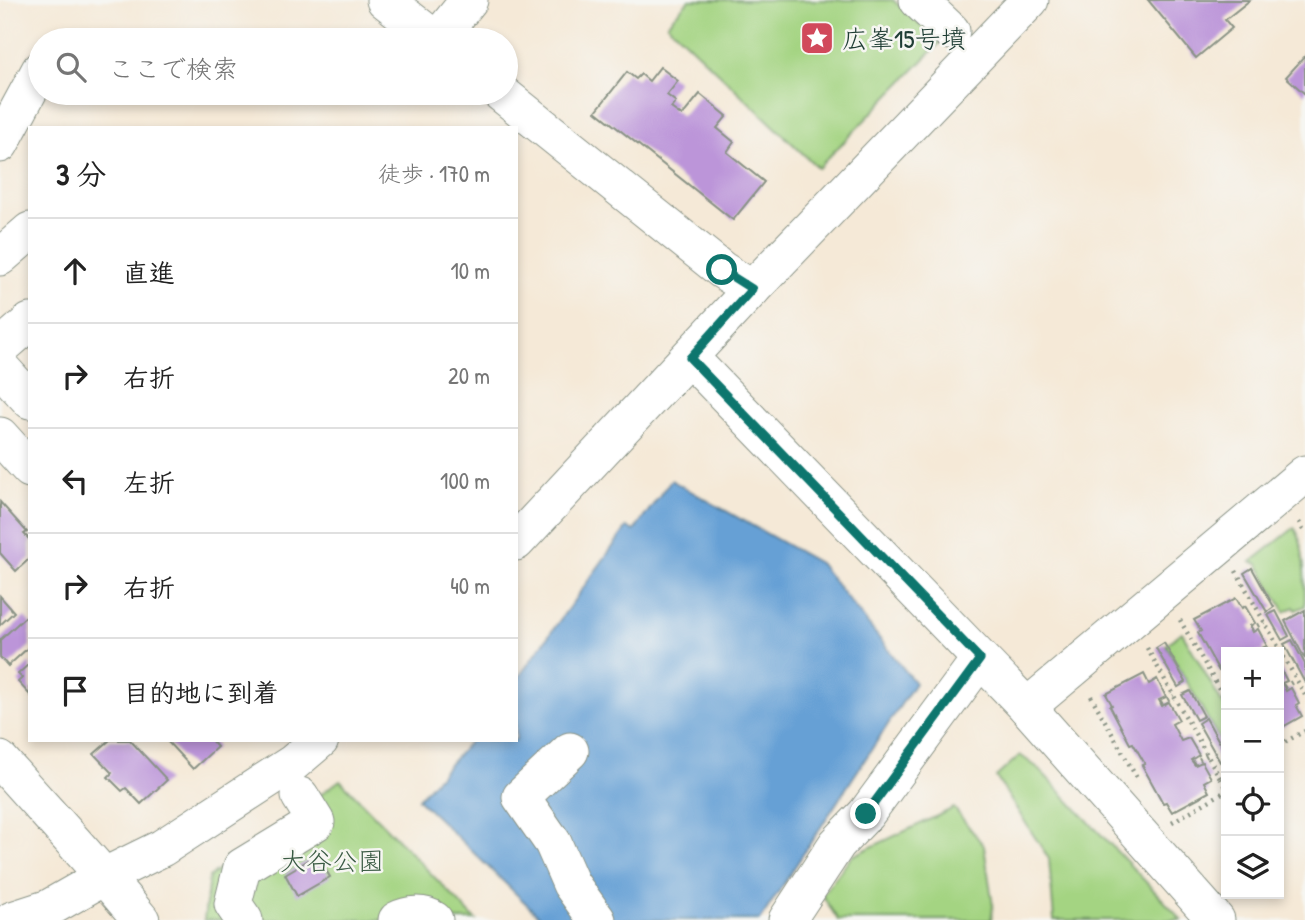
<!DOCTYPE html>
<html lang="ja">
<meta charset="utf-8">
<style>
body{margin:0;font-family:"Patrick Hand","Klee One",sans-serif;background:#f6f6f6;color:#222}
.controls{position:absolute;right:21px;bottom:21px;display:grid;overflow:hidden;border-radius:0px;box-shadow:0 4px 10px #0003}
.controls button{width:63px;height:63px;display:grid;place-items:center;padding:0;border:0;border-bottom:2px solid #e0e0e0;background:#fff;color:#222;font:35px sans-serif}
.stop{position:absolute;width:21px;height:21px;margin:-16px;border:5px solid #0f766e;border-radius:50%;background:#fff}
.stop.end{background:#0f766e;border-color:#fff;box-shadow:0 2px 7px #0008}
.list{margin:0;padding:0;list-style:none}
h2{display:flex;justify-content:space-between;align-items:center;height:91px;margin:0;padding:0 28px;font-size:30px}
h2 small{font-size:23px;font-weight:400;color:#767676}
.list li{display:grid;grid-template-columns:46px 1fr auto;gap:21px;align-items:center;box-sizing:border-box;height:105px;padding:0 28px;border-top:2px solid #e0e0e0}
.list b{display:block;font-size:26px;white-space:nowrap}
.list em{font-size:23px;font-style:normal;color:#767676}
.icon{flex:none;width:38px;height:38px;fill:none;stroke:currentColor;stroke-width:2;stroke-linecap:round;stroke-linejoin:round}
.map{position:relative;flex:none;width:1305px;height:920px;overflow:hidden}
.search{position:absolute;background:#fff;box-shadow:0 4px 10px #0003;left:28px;top:28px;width:490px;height:77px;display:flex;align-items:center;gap:18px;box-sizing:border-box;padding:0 24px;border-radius:38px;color:#767676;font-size:26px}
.panel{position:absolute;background:#fff;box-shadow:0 4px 10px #0003;left:28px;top:126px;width:490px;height:616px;border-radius:0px}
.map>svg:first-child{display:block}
.green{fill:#a4d482;stroke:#62885b;stroke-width:2}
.water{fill:#66a0d5;stroke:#426e84;stroke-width:2}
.building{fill:#bc95d9}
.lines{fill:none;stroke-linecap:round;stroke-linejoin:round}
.minor-casing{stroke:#8a9386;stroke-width:39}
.path{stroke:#8a9386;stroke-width:4.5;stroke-dasharray:2 5;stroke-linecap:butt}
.minor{stroke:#fff;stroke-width:37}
.route{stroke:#0f766e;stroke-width:9}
.labels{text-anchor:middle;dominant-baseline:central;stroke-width:5;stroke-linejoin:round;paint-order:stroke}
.poi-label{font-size:26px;fill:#1f3d34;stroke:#f6f6f2;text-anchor:start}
.park-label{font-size:26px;fill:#3a5b44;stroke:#f6f6f2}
</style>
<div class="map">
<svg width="1305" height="920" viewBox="0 0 1305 920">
<rect width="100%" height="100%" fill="#f6f6f2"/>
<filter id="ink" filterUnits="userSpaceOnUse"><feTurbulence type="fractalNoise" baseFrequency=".0143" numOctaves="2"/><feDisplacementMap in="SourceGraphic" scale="14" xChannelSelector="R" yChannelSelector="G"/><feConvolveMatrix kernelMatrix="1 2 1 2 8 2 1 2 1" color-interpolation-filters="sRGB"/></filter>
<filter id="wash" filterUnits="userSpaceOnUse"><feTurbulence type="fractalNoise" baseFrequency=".00686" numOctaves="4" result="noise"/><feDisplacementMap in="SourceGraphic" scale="28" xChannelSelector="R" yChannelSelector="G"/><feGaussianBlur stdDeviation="1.57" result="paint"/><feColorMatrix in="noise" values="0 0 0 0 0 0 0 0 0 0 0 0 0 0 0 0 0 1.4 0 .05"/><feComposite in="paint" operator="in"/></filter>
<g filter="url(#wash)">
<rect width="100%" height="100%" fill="#f5e9d7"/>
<g class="green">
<polygon points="689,0 893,0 940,43 818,168 667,24"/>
<path d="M1294,528c11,10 11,58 11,78l-9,4 -2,-3 -9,5 -27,-48 -7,-2z"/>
<polygon points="1182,632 1226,710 1226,751 1166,645"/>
<polygon points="1020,755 1038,768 1182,920 1054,920 1049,859 996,777"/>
<polygon points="340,780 476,920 204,920 209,877"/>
<polygon points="954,808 984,846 993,906 991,920 838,920 822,895 852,856"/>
</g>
<polygon class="water" points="671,480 819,563 915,683 760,920 543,920 418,799 471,740 516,740 516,681 627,527 634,531"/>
<g id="blocks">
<g class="building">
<polygon points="1148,0 1250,0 1225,20 1232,28 1196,58"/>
<polygon points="1305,56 1305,94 1286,77"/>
<polygon points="660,67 678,81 667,95 676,102 671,108 682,116 700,94 727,116 717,128 734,142 727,152 764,182 733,220 596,111 627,72 636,79 641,74 649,81"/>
<polygon points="0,502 27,532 24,534 30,540 30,558 16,571 0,553"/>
<polygon points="1252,568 1274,607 1267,612 1244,573"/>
<polygon points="0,596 14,612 0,625"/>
<polygon points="1236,598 1242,608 1245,606 1255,623 1250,626 1253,632 1258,629 1267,646 1262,648 1264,652 1226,652 1226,677 1222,670 1219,671 1198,633 1201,631 1194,620"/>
<polygon points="1305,610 1305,659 1285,621"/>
<polygon points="1276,611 1289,636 1282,640 1268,615"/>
<polygon points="25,617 30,623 30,646 8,666 0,657 0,640"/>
<polygon points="1292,640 1305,664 1305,683 1284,644"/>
<polygon points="1164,643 1186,682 1178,687 1156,648"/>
<polygon points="30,663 30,695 18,682 22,678 18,674"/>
<polygon points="1279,666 1287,681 1282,683 1286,691 1291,688 1299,703 1296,705 1302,716 1279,729"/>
<polygon points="1144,674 1149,684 1157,679 1166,697 1159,700 1162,706 1169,702 1179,720 1172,724 1181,741 1189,738 1199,755 1191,760 1195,765 1202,762 1211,778 1204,782 1209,792 1172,812 1166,802 1163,803 1142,765 1145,764 1133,743 1130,744 1110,706 1112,705 1106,694"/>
<polygon points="1190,691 1204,716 1196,720 1182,695"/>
<polygon points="1206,718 1226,754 1226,759 1220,762 1198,723"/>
<polygon points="110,740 130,740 167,780 141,804 126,788 122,791 108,777 112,773 94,754"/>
<polygon points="166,740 211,740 217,747 193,769"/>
<polygon points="317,855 330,877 297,896 285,874"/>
</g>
</g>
</g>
<g filter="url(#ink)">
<use href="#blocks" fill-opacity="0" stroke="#8a9386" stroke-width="2"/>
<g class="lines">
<g class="minor-casing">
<g id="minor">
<polyline points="385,0 436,40"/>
<polyline points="918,0 951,31"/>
<polyline points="437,40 469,0"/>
<polyline points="501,93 722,270 752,289"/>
<polyline points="0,144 40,70"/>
<polyline points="0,257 30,231"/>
<polyline points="0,348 30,322"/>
<polyline points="690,358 1027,707 1216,920"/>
<polyline points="0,367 30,400"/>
<polyline points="0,436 30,469"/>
<polyline points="516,542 752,289 1030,0"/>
<polyline points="1027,707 1305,474"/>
<polyline points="570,751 521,797 553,843 571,884 597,920"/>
<path d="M0,760c47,53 96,105 141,160"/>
<polyline points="12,920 49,908 105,876 162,848 293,763 320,740"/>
<polyline points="244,920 233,904 242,867 316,822 300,796"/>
<path d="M397,920c11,-6 27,-7 37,0"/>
<polyline points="787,920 837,844 866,814 980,659"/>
</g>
</g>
<g class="path">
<polyline points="1299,522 1305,534"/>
<polyline points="1236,571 1305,695"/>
<polyline points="1180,620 1226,701"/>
<polyline points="1251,629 1264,622"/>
<polyline points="1147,648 1220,778"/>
<polyline points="1284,687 1296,680"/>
<polyline points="1091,696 1138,780"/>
<polyline points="1161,703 1174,696"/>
<polyline points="1279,745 1305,731"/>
<polyline points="1193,763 1208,755"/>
<polyline points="1226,775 1220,778 1226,789"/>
<polyline points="1172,822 1226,791"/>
</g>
<use href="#minor" class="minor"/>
</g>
</g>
<g class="lines" filter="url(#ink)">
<polyline class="route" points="722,270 752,289 690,358 980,659 866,814"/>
</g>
<defs>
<g id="sight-square" transform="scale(1.75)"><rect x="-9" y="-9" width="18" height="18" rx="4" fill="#d1495b" stroke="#f6f6f2"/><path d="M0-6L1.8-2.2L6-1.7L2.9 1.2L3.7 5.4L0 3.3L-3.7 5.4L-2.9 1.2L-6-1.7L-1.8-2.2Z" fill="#fff"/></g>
</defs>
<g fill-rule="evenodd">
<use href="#sight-square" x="817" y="38"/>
</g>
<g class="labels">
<g class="poi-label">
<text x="842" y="38">広峯15号墳</text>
</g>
<g class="park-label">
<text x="332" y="860">大谷公園</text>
</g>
</g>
</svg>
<div class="controls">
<button>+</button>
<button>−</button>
<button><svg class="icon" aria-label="locate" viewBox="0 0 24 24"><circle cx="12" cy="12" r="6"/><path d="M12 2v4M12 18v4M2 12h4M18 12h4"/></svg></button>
<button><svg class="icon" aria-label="layers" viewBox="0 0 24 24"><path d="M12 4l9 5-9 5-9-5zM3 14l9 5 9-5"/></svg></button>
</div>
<div class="stop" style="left:722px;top:270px"></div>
<div class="stop end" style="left:866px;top:814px"></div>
<div class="search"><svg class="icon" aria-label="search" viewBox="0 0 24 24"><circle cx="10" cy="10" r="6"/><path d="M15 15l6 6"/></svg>ここで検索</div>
<section class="panel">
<h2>3 分<small>徒歩 · 170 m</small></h2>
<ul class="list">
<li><svg class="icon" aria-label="ahead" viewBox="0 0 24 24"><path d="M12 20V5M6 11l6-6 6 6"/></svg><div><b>直進</b></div><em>10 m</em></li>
<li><svg class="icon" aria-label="right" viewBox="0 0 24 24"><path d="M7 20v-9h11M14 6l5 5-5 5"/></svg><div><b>右折</b></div><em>20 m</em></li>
<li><svg class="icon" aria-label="left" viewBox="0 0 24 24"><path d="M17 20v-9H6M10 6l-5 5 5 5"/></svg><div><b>左折</b></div><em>100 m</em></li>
<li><svg class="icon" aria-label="right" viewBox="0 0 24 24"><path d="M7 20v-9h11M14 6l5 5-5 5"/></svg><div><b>右折</b></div><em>40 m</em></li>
<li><svg class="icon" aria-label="arrive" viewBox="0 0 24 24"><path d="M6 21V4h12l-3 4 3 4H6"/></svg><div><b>目的地に到着</b></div></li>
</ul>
</section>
</div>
